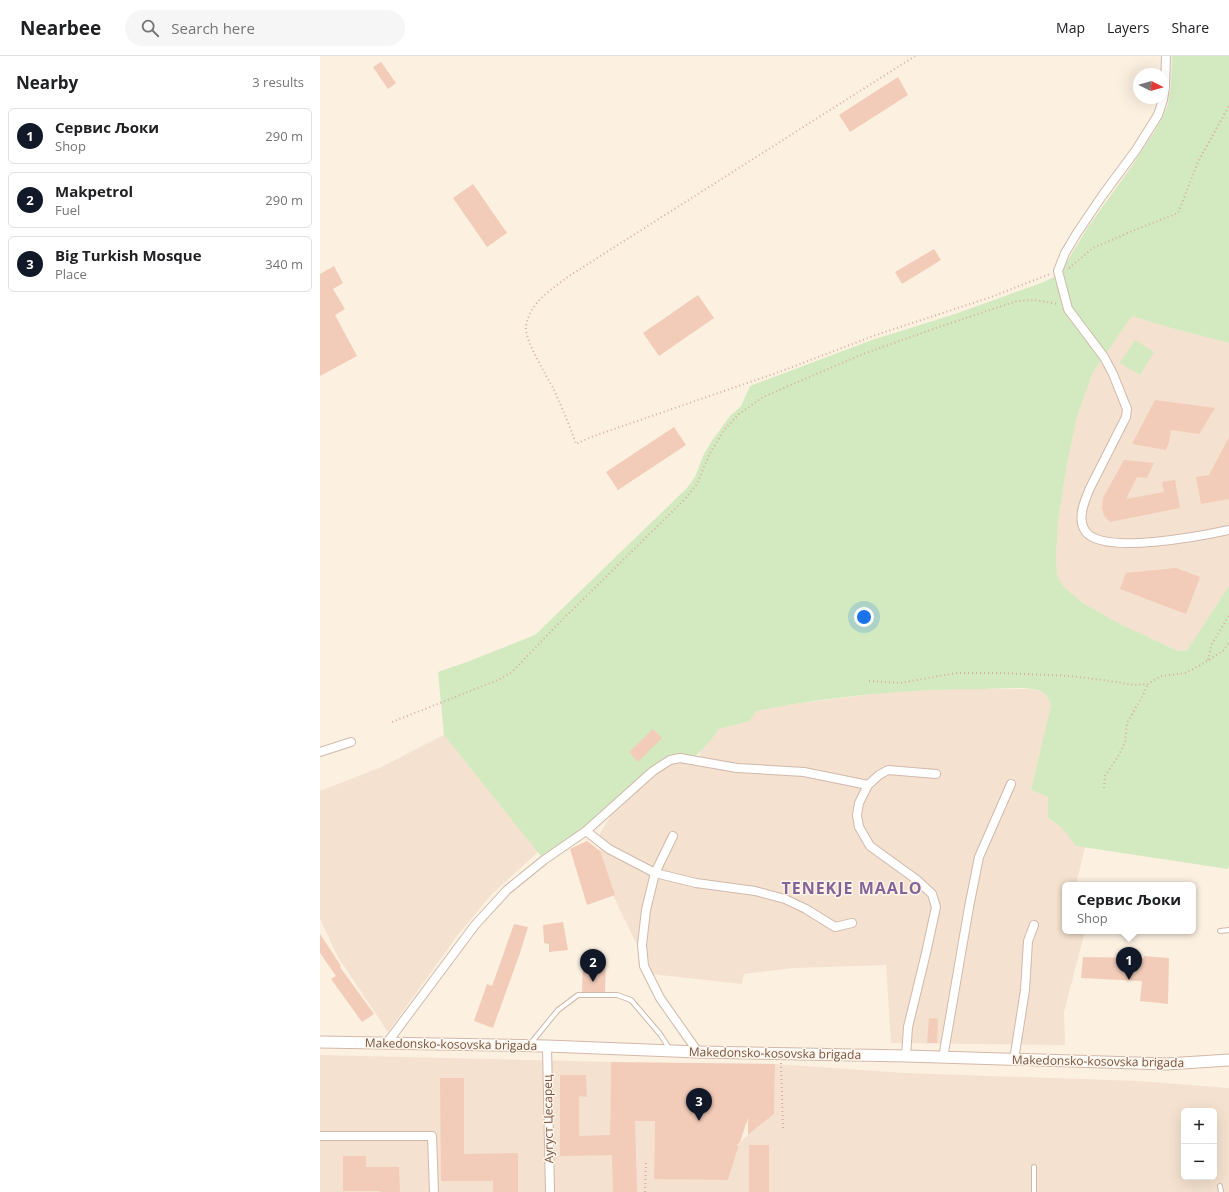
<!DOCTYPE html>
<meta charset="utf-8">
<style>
body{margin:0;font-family:"Open Sans",sans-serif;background:#f6f6f6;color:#202124}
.controls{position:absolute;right:12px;bottom:12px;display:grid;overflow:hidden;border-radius:6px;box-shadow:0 4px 16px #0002}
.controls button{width:36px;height:36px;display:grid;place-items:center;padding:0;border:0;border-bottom:1px solid #e0e0e0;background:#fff;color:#202124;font:20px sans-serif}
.compass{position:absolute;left:813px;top:12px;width:36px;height:36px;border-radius:50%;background:#fff;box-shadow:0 4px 16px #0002;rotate:95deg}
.you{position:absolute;left:544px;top:561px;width:14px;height:14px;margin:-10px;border:3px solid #fff;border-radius:50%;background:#1a73e8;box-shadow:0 0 0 6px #1a73e833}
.badge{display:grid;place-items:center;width:26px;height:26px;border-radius:50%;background:#111827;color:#fff;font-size:13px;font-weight:700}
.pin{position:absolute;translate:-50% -33px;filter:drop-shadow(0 1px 2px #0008)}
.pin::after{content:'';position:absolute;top:21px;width:14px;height:12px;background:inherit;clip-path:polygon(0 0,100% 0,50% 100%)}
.popup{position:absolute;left:742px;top:826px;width:134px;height:52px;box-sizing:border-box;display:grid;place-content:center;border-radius:6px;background:#fff;filter:drop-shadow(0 1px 3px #0005);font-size:13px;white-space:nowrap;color:#757577}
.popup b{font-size:15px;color:#202124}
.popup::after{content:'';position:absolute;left:50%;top:100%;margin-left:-8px;border:8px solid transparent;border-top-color:#fff}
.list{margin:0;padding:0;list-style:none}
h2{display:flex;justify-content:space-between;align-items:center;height:52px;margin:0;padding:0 16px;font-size:17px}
h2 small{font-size:13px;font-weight:400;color:#757577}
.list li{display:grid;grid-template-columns:26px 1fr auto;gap:12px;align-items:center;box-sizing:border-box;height:56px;margin:0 8px 8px;padding:0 8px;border:1px solid #e0e0e0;border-radius:6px}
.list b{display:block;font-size:15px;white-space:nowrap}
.list p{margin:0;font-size:13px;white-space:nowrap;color:#757577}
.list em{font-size:13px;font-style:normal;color:#757577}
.icon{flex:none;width:22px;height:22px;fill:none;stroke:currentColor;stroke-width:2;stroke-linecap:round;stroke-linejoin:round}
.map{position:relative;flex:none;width:909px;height:1136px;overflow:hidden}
header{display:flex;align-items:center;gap:24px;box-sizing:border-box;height:56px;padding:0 20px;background:#fff;border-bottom:1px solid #e0e0e0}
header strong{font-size:19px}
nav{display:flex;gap:22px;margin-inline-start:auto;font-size:14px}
.search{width:280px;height:36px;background:#f6f6f6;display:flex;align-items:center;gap:10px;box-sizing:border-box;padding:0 14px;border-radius:22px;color:#757577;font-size:15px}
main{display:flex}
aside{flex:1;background:#fff}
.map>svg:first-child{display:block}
.residential{fill:#f4e1cf;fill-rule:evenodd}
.green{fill:#d3eac0}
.building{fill:#f2ccb8}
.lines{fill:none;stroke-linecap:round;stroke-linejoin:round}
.lane-casing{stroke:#d0b9ab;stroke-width:6}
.street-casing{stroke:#d0b9ab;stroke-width:10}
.secondary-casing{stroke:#d3b8a8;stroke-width:13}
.path{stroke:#d7af9c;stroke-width:2;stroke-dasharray:1 3;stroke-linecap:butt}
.lane{stroke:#fff;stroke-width:4}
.street{stroke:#fff;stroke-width:8}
.secondary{stroke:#fff;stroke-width:11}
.labels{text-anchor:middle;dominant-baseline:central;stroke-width:3;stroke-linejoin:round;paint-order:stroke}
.street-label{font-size:12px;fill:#745548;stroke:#fff4e8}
.district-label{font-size:16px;font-weight:bold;letter-spacing:1px;fill:#836398;stroke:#fff4e8}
</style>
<header>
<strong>Nearbee</strong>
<div class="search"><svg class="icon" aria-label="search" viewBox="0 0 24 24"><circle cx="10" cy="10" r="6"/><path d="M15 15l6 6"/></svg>Search here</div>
<nav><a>Map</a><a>Layers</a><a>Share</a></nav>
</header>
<main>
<aside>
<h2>Nearby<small>3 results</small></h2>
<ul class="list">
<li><span class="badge">1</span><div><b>Сервис Љоки</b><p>Shop</p></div><em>290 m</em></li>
<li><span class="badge">2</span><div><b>Makpetrol</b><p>Fuel</p></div><em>290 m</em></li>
<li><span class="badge">3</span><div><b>Big Turkish Mosque</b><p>Place</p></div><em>340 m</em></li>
</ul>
</aside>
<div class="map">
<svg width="909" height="1136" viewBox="0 0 909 1136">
<rect width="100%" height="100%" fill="#fcf0e1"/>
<g class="residential">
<polygon points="812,259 851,272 909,287 909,530 867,594 858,595 800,568 763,547 744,531 737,519 736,502 738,465 747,408 757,361 773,316"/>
<polygon points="642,633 709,633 721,635 729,642 731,649 711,734 728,741 728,762 741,771 756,790 765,791 756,829 745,829 745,875 765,875 744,956 745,989 571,987 566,909 474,912 424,918 422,928 331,918 292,837 280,801 278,781 292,758 335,717 349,709 358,705 379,707 380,695 399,673 430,665 436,655 459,650 570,636"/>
<polygon points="124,679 218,796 171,839 137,880 68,976 18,901 0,863 0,735 59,712"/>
<path d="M0,999l291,7 -1,58 45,1 -1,58 74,1 12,-38 34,-28 1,-50 130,9 232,8 92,7v104h-909zM864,1055h30v66h-30z"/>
</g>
<g class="green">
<path d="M852,0h57v287l-58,-15 -39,-12 -39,56 -16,45 -10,47 -9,57 -2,37 1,17 7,12 19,16 37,21 58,27 9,-1 42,-64v280l-1,3 -152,-23 -15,-19 -13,-9v-21l-17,-7 20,-85c-2,-6 -5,-12 -11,-14 -13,-5 -40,-2 -54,-2 -77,0 -154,7 -230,22l-6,10 -31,8 -9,12 -18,19 -17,-2 -46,34 -85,68 -100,-125 -6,-63 29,-10 68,-27 152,-147 8,-11 8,-21 8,-14 19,-26 11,-10 9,-20 122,-46 83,-26 89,-32 12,-6 7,-8 25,-41 41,-57 25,-38 9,-16 5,-12 3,-17z"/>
<polygon points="815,284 834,296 820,319 800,307"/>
</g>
<g class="building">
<polygon points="61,6 76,27 68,33 53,11"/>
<polygon points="578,21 588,39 530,76 519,59"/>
<polygon points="153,128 187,177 167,191 133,142"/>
<polygon points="614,193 621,204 582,228 575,216"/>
<polygon points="14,210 23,227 13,233 25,253 15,259 37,300 0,320 0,218"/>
<polygon points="378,239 394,262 339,300 323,277"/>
<polygon points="835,344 895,352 879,378 851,374 849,386 846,394 812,388"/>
<polygon points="354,371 366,389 298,434 286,416"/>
<polygon points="909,381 909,443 881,448 876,421 889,419"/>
<polygon points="804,404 834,407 827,422 817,421 806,443 844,436 842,426 855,424 860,452 790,466 784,460 782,452 783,442"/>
<polygon points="856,512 880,521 866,558 800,533 806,517"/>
<polygon points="333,673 342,682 318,706 309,696"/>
<polygon points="267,785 280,795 295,839 267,849 250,793"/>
<polygon points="243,866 248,894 229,896 229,888 224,887 223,869"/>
<polygon points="194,868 208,871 200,897 173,972 154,965 167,928 172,930"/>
<polygon points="0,878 21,910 20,911 54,958 42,966 11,923 16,920 0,897"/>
<polygon points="824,900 849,902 848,948 820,945 822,925 761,922 763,901 824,902"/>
<polygon points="263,905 286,905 285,936 262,936"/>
<polygon points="609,962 618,963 617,987 607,987"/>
<polygon points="291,1006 455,1008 454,1058 428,1079 428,1062 420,1086 416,1090 419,1089 408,1124 334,1123 335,1065 315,1065 317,1136 293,1136 292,1099 240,1100 240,1019 266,1019 267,1041 259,1040 259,1080 290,1079"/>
<polygon points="120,1022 144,1022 144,1098 198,1097 198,1136 173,1136 173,1125 121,1125"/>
<rect x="429" y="1089" width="20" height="47"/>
<polygon points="23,1100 46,1100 46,1111 79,1111 80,1136 60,1136 60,1135 23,1135"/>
</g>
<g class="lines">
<g class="lane-casing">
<g id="lane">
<polyline points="900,875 909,874"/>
<polyline points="211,987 238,954 258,939 297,939 311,944 340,978 349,992"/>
<polyline points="714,1111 714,1136"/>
<polyline points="900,1130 901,1136"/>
</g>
</g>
<g class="street-casing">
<g id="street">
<path d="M846,0l-1,31 -2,13 -5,15 -22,35 -34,46 -25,37 -12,20 -7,18 10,38 36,48 9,17 14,35 -1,8 -36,71c-5,12 -14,31 -4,44 18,23 116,4 143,-2"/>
<polyline points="0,696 31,686"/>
<polyline points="266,775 289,793 335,817 376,827 435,835 465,843 486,853 515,871 532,867"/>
<polyline points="353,780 335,817 326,854 322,889 324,910 340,942 378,996"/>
<polyline points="67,987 155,869 187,834 224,804 266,775 333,715 350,704 360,702 417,712 484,716 548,729"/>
<polyline points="227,990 230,1136"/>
<polyline points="586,1000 588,971 606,897 616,851 612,838 597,824 550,790 539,771 537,759 539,747 548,729 559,719 568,714 616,718"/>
<polyline points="623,1002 649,851 659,801 691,728"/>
<polyline points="694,1004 705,934 708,885 714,869"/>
<polyline points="0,1080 112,1080 114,1136"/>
</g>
</g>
<g class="secondary-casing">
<polyline id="secondary" points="0,986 227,990 378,996 586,1000 847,1008 909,1004"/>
</g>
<g class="path">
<path d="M595,0l-346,220c-17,13 -39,26 -43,50 -2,14 21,50 28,64 8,18 16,36 22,54l15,-7 188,-65 97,-37 115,-38 59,-23"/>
<polyline points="749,212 773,192 817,173 858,157 878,106 909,50"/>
<polyline points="888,604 892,588 909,559"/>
<polyline points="549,625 580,627 636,617 681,617 750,620 790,625 814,629 828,628 841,620 865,617 881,609 904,594 909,585"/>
<polyline points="72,666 178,624 192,616 237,569 364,444 377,428 390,397 405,373 419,358 443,341 543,298 619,271 697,245 715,244 738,248"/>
<polyline points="784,732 785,720 799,699 805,686 807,667 823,639 828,628"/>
<polyline points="461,1007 463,1073"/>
<polyline points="325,1136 326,1105"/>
</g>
<use href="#lane" class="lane"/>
<use href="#street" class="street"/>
<use href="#secondary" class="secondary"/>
</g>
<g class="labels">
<g class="street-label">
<text transform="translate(131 988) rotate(1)">Makedonsko-kosovska brigada</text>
<text transform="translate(455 997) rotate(1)">Makedonsko-kosovska brigada</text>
<text transform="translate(778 1005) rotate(1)">Makedonsko-kosovska brigada</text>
<text transform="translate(228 1063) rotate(-91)">Аугуст Цесарец</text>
</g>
<g class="district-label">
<text x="532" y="832">TENEKJE MAALO</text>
</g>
</g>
</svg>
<div class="controls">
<button>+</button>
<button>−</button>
</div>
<svg class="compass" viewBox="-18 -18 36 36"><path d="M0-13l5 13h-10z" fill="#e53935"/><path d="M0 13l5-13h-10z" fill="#757577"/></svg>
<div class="you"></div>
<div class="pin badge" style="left:809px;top:924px">1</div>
<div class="popup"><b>Сервис Љоки</b>Shop</div>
<div class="pin badge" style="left:273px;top:926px">2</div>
<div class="pin badge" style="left:379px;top:1065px">3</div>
</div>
</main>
